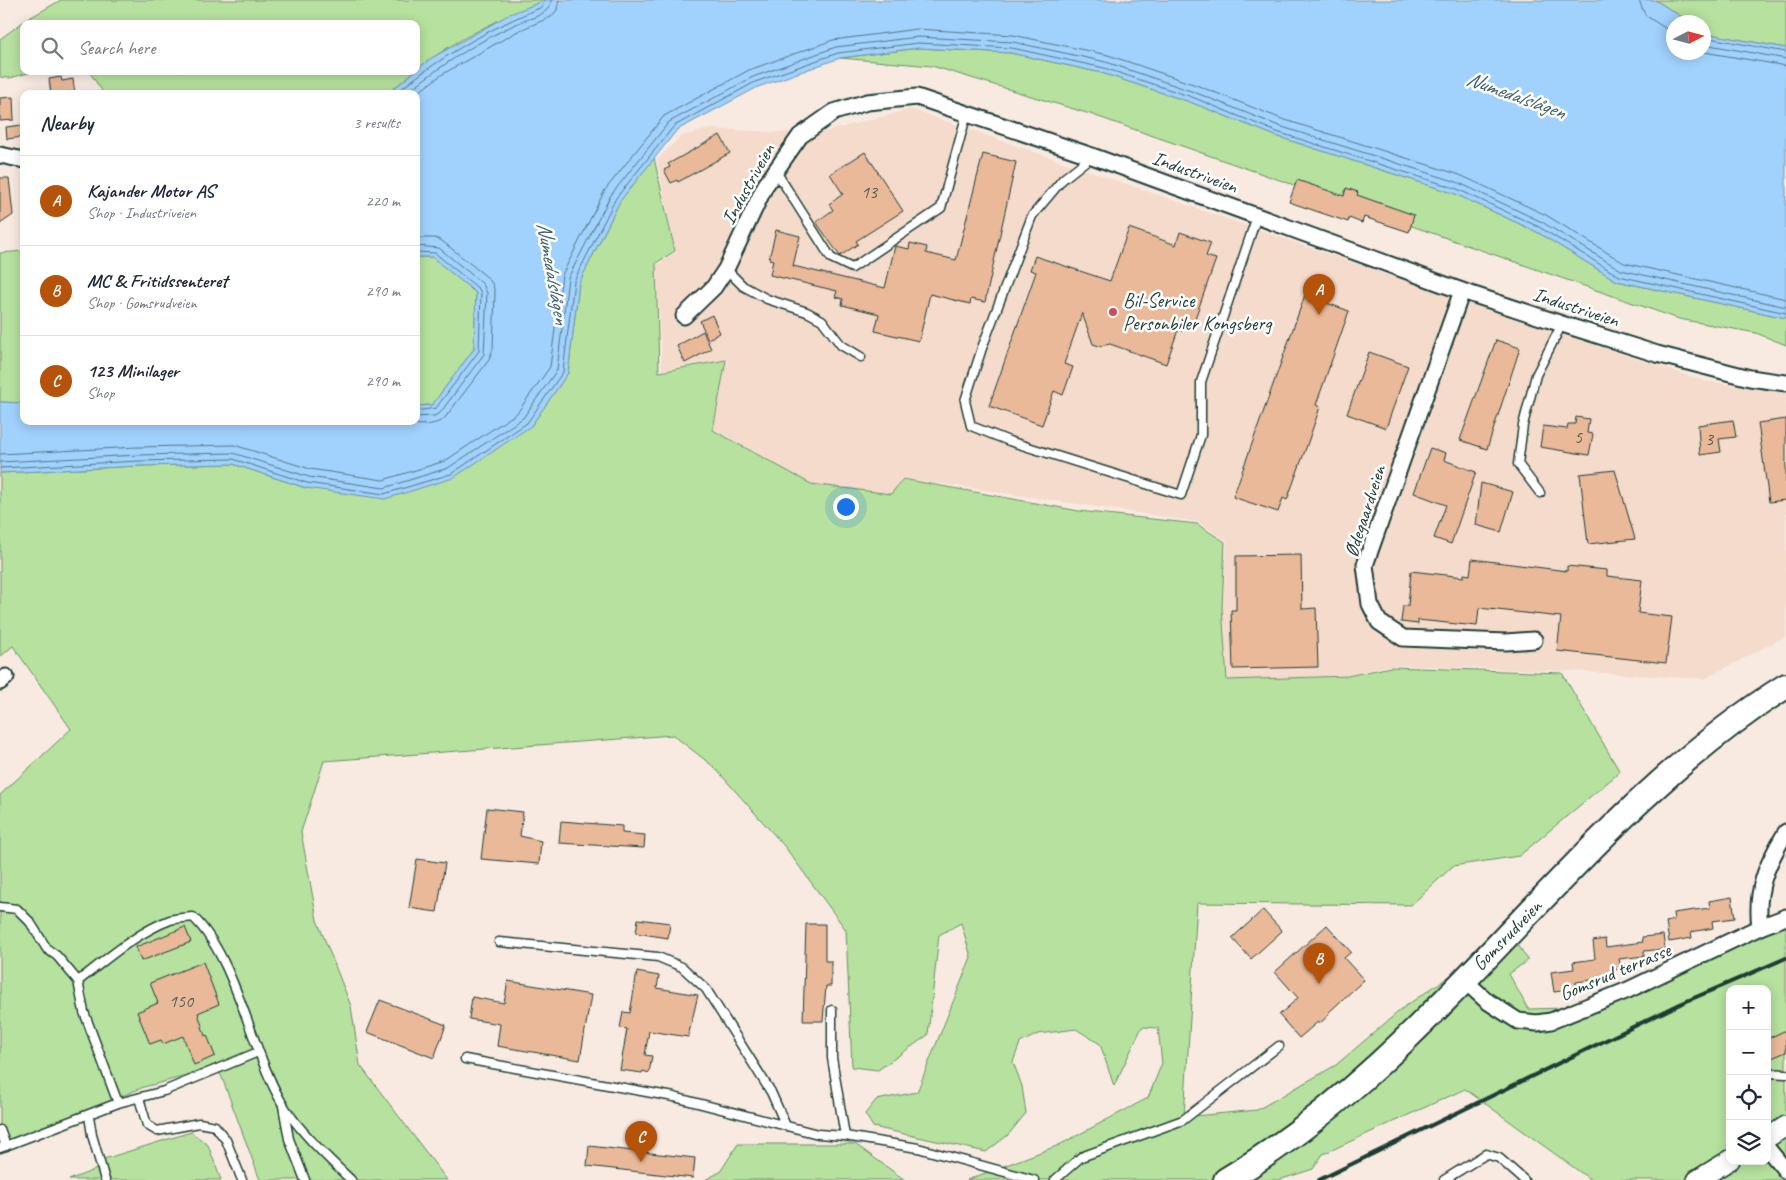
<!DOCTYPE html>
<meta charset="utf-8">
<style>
body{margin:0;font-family:Caveat,sans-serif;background:#f6f6f7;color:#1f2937}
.controls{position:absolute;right:15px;bottom:15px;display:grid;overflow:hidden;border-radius:10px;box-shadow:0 2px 12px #0003}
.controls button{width:45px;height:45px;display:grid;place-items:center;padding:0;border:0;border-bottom:1px solid #e0e1e3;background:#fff;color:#1f2937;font:25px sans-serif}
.compass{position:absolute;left:1666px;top:15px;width:45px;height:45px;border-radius:50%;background:#fff;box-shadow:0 2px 12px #0003;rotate:84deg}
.you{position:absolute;left:845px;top:506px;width:18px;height:18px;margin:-12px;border:4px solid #fff;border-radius:50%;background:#1a73e8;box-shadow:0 0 0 8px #1a73e833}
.badge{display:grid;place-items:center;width:32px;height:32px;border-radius:50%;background:#b45309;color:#fff;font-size:16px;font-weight:700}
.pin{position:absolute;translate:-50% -41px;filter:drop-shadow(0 1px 2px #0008)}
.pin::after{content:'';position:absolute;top:26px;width:18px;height:15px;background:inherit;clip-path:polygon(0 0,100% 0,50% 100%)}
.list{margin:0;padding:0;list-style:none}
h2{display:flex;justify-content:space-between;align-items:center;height:65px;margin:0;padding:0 20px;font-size:21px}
h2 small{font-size:16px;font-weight:400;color:#747a83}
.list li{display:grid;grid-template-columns:32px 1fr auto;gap:15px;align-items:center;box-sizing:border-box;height:90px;padding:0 20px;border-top:1px solid #e0e1e3}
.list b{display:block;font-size:19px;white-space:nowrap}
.list p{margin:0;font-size:16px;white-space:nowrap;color:#747a83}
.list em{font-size:16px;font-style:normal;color:#747a83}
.icon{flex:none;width:28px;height:28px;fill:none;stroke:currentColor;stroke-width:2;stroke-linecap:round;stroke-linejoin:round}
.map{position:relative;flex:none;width:1786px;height:1180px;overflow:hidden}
.search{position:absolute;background:#fff;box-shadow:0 2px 12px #0003;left:20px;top:20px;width:400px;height:55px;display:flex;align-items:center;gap:12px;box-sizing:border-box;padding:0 18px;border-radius:10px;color:#747a83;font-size:19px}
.panel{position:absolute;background:#fff;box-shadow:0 2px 12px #0003;left:20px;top:90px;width:400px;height:335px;border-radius:10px}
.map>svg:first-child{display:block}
.built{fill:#f4dbcc}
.green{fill:#b6e19e;stroke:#6a8f69;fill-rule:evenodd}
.water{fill:#a1d1fd;stroke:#6d96ad}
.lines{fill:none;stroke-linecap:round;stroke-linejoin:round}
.shore{stroke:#537884;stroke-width:1}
.building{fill:#e9b99a;stroke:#1f3d34}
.service-casing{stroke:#1f3d34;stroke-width:11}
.minor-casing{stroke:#1f3d34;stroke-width:19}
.tertiary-casing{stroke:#1f3d34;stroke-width:22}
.primary-casing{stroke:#1f3d34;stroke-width:28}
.service{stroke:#fff;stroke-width:8}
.minor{stroke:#fff;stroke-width:15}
.tertiary{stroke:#fff;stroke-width:19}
.primary{stroke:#fff;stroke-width:24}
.rail{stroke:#1f3d34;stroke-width:4}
.poi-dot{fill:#d1495b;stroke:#fff;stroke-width:2}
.labels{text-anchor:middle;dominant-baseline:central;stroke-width:5;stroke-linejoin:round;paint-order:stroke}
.number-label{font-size:18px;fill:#525c4e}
.street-label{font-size:20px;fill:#1f3d34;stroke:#fff}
.poi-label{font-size:20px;fill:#1f3d34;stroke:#fff;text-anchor:start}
.water-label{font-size:21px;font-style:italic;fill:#406266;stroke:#fff}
</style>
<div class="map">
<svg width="1786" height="1180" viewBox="0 0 1786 1180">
<rect width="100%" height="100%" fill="#f8eae1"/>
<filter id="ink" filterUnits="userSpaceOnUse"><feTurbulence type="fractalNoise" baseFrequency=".02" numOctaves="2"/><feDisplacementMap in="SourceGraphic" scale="10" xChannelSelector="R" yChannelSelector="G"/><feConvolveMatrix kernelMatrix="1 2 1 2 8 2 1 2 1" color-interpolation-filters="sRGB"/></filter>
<g filter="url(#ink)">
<polygon class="built" points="911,109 1518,320 1705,381 1786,393 1786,636 1704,679 1572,671 1392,665 1347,675 1228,680 1223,607 1227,541 1198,522 903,478 892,494 811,484 714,429 727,359 662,370 657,265 676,252 657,160 681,136 710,129 817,134"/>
<g class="green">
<path d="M61,0h485c-45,18 -92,40 -130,70v-46h-392v47h12l-26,7 -10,-1v-38l26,-19z"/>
<polygon points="1655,0 1786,0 1786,48 1709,34 1704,31 1704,22 1690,22"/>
<polygon points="919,48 1011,53 1102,73 1190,102 1276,136 1453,193 1537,232 1617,281 1786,318 1786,345 1756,333 1679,319 1090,114 932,66 840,58"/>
<polygon points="89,71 415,71 387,94 104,94"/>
<path d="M654,158l21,93 -19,12 3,109 67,-12 -13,70 98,54 80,10 12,-15 176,32 118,13 28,18 -3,65 5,73 120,-4 44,-9 171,6 58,99 -101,84 -66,10 -42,39 -214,-2 -13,214 73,-7 79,-45 68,-58 77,-52 34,-15 13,20 -19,14 19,35 38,-1 220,-95v267h-195l-126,-91 -142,65 -10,15 -34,11h-312l92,-35 89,-47 14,-35 -4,-35 -16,-1 -28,59 -14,-42 -24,-15 -38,5 -18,9 -7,19 9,24 4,27 -18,22 -22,17 -113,-25 -8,-13 11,-14 41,-8 54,-135 -10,-34 -22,12 -11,100 -50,35 -26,-3 -6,-137 -61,-83 -71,-80 -41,-32 -349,26 -23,71 16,88 34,86 9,59 87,115h-187l-39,-105 -8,-6 -69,18 -144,59v-351l71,-66 -58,-83 -13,11v-184l139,-7 94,-2 73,24 225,-62 37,-53 11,-90 41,-82zM1730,989h37v172h-37z"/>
<polygon points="24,251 24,403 0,402 0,253"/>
<polygon points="416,257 432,257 476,293 474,349 432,405 416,406"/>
<polygon points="191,1132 208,1145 221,1180 69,1180 104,1166 104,1159"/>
<polygon points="738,1144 855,1144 905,1180 705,1180 720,1172"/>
</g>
<polygon class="water" points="546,0 1655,0 1690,22 1674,22 1674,52 1704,52 1704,31 1709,34 1786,48 1786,318 1617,281 1537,232 1453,193 1276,136 1190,102 1102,73 1011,53 919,48 840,58 758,87 677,130 620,201 579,283 568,373 531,426 453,478 385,499 306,488 233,464 139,466 0,473 0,402 24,403 24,421 416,421 416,406 432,405 474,349 476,293 432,257 416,257 416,94 387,94 430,59 510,14"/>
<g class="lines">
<g class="shore">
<polyline points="1639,0 1645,15 1674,34"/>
<polyline points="1704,37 1786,52"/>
<polyline points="1704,44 1786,59"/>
<polyline points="1704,52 1786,66"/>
<path d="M395,94c45,-37 93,-65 147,-87l3,-7"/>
<path d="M405,94c34,-27 71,-52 111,-70 12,-6 35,-8 35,-24"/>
<polyline points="416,94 441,75 518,31 551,17 557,10 559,0"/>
<polyline points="416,246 439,248 483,284 487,293 484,354 440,413 434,416 416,417"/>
<polyline points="416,252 435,253 479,289 481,293 479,351 436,408 416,411"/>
<path d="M406,421c11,6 28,5 38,-2l45,-59 4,-11 2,-56 -2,-8 -5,-7 -46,-37 -7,-3h-19"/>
<polyline points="0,454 138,447 234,445 310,469 383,480 445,461 517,413 550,367 562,275 605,190 664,116 749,70 833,40 917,29 1013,35 1108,55 1196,85 1282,119 1460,175 1546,215 1624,263 1786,299"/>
<polyline points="0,462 139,455 233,453 309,477 384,488 448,468 523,418 557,370 568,278 611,195 669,122 753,77 836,47 918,37 1013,42 1106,62 1194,92 1279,126 1457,182 1542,222 1621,270 1786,307"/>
<polyline points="0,468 139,461 233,459 307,483 384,494 451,474 527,423 563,372 574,281 616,198 674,126 755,82 838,53 918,43 1012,48 1104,68 1192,97 1277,132 1455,188 1539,227 1619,276 1786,313"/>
</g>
</g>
<g class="building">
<polygon points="61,77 62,81 73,79 75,94 51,94 49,79"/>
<polygon points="13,97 14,120 0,121 0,98"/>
<polygon points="22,125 23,137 7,139 6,127"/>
<polygon points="720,135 730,153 678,182 677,180 671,183 664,170 670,167 668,164"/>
<polygon points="865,152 903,211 856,241 858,244 840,256 816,222 833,210 829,204 843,194 830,174"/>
<polygon points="983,154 1016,162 985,302 971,299 970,304 930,294 919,341 875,331 879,314 842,305 843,299 835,297 837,291 770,275 773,260 769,259 776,230 800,236 793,266 885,288 895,246 909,249 910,243 927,247 926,253 956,260"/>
<polygon points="0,178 9,178 13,215 0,224"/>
<polygon points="1297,180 1344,196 1346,188 1358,192 1357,195 1414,215 1409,232 1364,217 1362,223 1349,218 1348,222 1289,202"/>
<polygon points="1129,228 1176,245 1180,232 1211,243 1206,256 1216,259 1192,327 1184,324 1182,331 1178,330 1166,364 1110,344 1099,346 1093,344 1082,313 1064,364 1073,367 1063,395 1054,391 1042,425 989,406 1036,272 1030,270 1035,256 1110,281"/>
<polygon points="1305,295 1349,311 1316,405 1320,407 1306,448 1287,500 1283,498 1278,512 1233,497"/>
<polygon points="712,315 720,333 708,339 700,321"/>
<polygon points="703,331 711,349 685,363 677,346"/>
<polygon points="1496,340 1520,348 1487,449 1460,440"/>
<polygon points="1369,352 1408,366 1386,428 1347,414"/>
<polygon points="1576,417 1589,419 1587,433 1593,434 1589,455 1540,447 1543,426 1567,429 1568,424 1575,424"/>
<polygon points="1786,419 1786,500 1769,502 1758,423"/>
<polygon points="1733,420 1736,437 1719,439 1721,452 1700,455 1698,425"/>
<polygon points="1430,448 1446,453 1444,460 1476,472 1451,544 1434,538 1446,505 1414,493"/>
<polygon points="1615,470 1635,539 1588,544 1580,474"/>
<polygon points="1481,483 1513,492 1501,532 1476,525"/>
<polygon points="1301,555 1302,609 1316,608 1318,667 1233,669 1231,610 1236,610 1236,556"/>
<polygon points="1472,559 1567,571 1567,566 1607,570 1607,576 1642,580 1638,613 1672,617 1666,663 1557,651 1561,617 1479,608 1477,626 1418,620 1418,624 1401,622 1403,606 1408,606 1411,571 1464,577 1464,574 1470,575"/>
<polygon points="487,808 523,812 520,836 541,841 539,864 481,859"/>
<polygon points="561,821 622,826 622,833 645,835 644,848 559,843"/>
<polygon points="417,859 445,863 437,912 409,908"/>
<polygon points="1732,897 1735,918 1712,921 1713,928 1691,932 1692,938 1669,942 1666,922 1674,920 1673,913 1710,908 1709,901"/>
<polygon points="1263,910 1282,931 1251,959 1232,938"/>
<polygon points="638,919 670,923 668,938 636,933"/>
<polygon points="806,924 825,924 825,961 831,961 831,986 826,986 823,1021 803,1021"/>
<polygon points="1327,925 1351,952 1344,958 1364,980 1328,1013 1329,1015 1320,1023 1319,1021 1299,1038 1279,1015 1298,998 1275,972"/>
<polygon points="185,927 191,942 141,961 136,947"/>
<polygon points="1663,935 1665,949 1644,951 1644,956 1619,959 1621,969 1613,970 1614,977 1576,982 1576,989 1554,992 1551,972 1574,969 1573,962 1595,959 1593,941 1605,939 1606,947 1643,942 1642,937"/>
<polygon points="203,962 219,1004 198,1013 205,1036 207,1035 215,1056 194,1065 183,1036 163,1044 161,1040 150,1044 137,1012 158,1003 150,983"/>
<polygon points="637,972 659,976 657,988 698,995 688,1037 649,1031 645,1055 652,1056 649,1073 643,1071 642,1073 620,1070 627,1029 620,1028 623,1012 630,1013"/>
<polygon points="508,981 591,995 580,1060 497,1046 500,1024 469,1019 472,997 504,1003"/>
<polygon points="380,1000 446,1025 434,1058 367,1032"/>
<polygon points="1786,1030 1786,1052 1767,1060 1767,1039"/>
<polygon points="589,1146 695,1158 693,1178 587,1166"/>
</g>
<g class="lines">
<g class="service-casing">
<g id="service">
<polyline points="1092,156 1063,179 1032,216 982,348 965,401 971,426 1009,441 1181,495 1201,435 1201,382 1257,216"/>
<polyline points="775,170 831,258 852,268 941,208 967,113"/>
<polyline points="726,269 743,286 767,299 807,312 822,320 841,345 861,357"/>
<polyline points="1540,493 1518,464 1523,425 1536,375 1562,324"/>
<polyline points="0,907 17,909 30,922 47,949 57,956 78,981"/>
<polyline points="499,942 658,957 682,967 706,989 771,1092 786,1126"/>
<polyline points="832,1010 832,1058 845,1136"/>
<path d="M258,1052l-94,39 -46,12 -34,-91 -6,-31c29,-22 58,-48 92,-61 7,-2 16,-2 23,-3 43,41 58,133 89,186 15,26 47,56 69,77"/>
<polyline points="465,1059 674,1097 818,1134 845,1136 918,1148 1034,1180"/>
<polyline points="1767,1073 1786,1074"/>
<polyline points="139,1098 147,1125 157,1131 199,1123 215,1126 226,1140 242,1180"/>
<polyline points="283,1106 289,1139 305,1180"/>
<polyline points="89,1116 92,1135 105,1180"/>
<polyline points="0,1130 6,1146"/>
<polyline points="0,1148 118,1103"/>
<polyline points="1055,1180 1081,1157 1183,1120 1279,1046"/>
<polyline points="1444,1180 1486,1154 1499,1158 1524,1180"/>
</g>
</g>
<g class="minor-casing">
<g id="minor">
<polyline points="0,155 24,160"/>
<polyline points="1462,291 1365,565 1370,604 1379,622 1403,638 1506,642 1534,640"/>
<polyline points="684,316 714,287 726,269 765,186 800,136 834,112 867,102 917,97 1092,156 1462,291 1562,324 1657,354 1750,378 1786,383"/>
<polyline points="0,682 6,677"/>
<path d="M1760,927c-5,-38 7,-63 26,-95"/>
<polyline points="1464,980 1487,1001 1518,1021 1537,1023 1551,1021 1628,990 1760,927 1786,917"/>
<polyline points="1767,1148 1786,1171"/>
</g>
</g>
<g class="tertiary-casing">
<g id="tertiary">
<polyline points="1767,1138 1786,1126"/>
<polyline points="1697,1180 1730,1160"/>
</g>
</g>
<g class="primary-casing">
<path id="primary" d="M1226,1180c217,-128 347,-360 560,-494"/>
</g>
<use href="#service" class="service"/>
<use href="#minor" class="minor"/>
<use href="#tertiary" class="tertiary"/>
<use href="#primary" class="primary"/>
<polyline class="rail" points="1319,1180 1680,1004 1786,958"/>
</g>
</g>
<circle class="poi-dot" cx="1113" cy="312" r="5"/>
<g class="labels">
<g class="number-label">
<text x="869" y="192">13</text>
<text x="1578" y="437">5</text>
<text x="1709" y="439">3</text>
<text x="181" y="1001">150</text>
</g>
<g class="street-label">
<text transform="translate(1195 172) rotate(20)">Industriveien</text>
<text transform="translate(748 184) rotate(-61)">Industriveien</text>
<text transform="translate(1576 307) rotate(18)">Industriveien</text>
<text transform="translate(1365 511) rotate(-72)">Ødegaardveien</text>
<text transform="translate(1507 935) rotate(-46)">Gomsrudveien</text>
<text transform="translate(1615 972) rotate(-23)">Gomsrud terrasse</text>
</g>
<g class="poi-label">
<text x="1123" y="300">Bil-Service<tspan x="1123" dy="23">Personbiler Kongsberg</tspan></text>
</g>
<g class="water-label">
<text transform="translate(1516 95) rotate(20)">Numedalslågen</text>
<text transform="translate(553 273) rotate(80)">Numedalslågen</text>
</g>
</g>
</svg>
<div class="controls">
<button>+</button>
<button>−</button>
<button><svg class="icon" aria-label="locate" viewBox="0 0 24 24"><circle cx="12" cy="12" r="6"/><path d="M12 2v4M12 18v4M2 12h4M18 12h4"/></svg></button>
<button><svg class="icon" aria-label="layers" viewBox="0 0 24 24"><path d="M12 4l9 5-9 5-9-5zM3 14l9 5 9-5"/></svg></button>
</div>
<svg class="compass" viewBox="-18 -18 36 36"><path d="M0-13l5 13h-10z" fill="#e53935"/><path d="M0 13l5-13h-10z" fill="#747a83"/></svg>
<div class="you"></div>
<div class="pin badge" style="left:1319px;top:315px">A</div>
<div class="pin badge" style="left:1319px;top:984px">B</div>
<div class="pin badge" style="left:641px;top:1162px">C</div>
<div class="search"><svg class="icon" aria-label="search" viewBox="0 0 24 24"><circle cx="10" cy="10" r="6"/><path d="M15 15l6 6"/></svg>Search here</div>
<section class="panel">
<h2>Nearby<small>3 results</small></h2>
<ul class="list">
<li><span class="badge">A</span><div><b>Kajander Motor AS</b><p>Shop · Industriveien</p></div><em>220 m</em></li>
<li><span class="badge">B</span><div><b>MC &amp; Fritidssenteret</b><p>Shop · Gomsrudveien</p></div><em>290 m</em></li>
<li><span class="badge">C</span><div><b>123 Minilager</b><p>Shop</p></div><em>290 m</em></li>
</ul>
</section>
</div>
